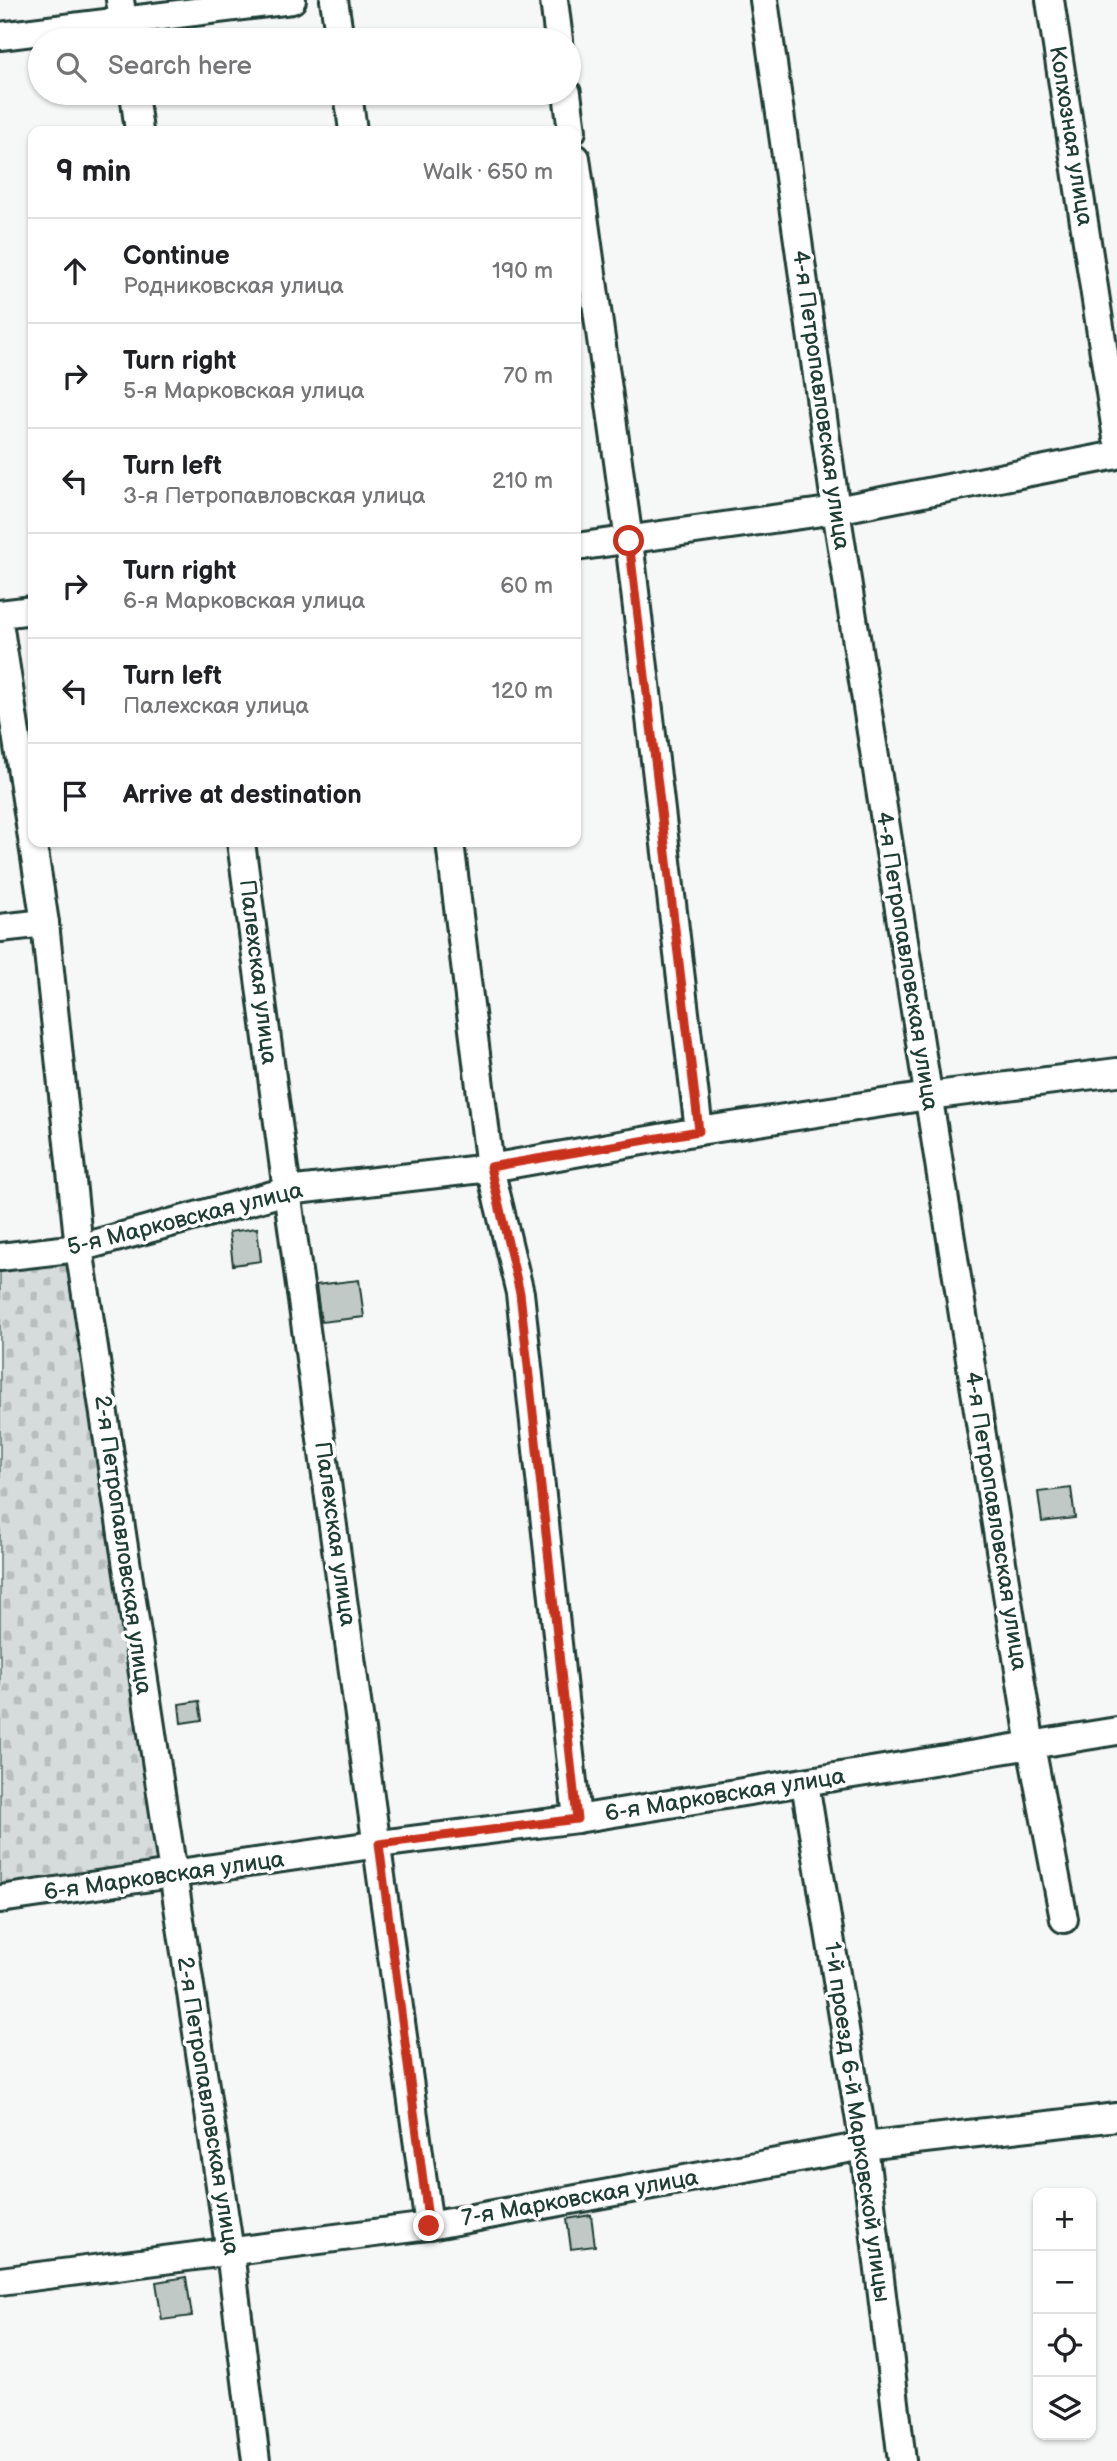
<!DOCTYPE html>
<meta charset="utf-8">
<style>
body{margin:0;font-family:"Balsamiq Sans",sans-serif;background:#f2f2f2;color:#202124}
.controls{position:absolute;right:21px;bottom:21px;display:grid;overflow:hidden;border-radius:14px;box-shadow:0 2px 5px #0004}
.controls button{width:63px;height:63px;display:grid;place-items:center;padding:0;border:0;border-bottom:2px solid #e0e0e0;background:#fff;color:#202124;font:35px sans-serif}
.stop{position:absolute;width:21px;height:21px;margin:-16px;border:5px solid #c8321e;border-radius:50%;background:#fff}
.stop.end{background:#c8321e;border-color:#fff;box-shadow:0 2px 7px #0008}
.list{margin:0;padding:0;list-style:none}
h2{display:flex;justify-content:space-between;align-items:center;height:91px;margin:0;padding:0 28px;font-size:30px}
h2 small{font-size:23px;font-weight:400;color:#757577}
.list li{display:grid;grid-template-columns:46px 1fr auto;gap:21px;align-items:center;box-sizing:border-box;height:105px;padding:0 28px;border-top:2px solid #e0e0e0}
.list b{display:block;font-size:26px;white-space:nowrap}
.list p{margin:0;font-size:23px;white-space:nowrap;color:#757577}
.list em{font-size:23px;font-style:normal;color:#757577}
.icon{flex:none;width:38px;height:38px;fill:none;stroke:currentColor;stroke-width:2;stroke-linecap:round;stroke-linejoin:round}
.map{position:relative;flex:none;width:1117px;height:2461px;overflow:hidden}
.search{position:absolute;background:#fff;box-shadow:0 2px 5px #0004;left:28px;top:28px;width:553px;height:77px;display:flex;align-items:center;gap:18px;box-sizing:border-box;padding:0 24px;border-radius:38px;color:#757577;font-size:26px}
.panel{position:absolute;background:#fff;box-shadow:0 2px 5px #0004;left:28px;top:126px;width:553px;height:721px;border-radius:14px}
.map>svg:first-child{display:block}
.cemetery{fill:url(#cemetery-stones);stroke:#7a8c88;stroke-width:2}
.building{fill:#c0c9c6;stroke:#1f3d34;stroke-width:2}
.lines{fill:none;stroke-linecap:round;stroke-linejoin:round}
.minor-casing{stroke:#1f3d34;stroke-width:32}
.minor{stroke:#fff;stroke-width:26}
.route{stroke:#c8321e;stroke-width:9}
.labels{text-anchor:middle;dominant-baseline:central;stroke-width:7;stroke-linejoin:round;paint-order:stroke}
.street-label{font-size:23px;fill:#1f3d34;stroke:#fff}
</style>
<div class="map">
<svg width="1117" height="2461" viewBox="0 0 1117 2461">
<defs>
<pattern id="cemetery-stones" width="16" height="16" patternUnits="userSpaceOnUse" patternTransform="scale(1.75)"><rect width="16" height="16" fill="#d6dcdb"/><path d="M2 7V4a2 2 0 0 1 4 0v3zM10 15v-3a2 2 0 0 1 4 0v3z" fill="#b7bebd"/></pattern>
</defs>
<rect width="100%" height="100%" fill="#f6f7f7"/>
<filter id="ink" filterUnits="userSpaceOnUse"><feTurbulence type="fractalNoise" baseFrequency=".0143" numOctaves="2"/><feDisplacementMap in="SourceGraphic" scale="14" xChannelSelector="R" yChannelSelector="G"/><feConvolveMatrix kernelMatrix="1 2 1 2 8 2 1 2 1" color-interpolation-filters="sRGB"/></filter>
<g filter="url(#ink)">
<polygon class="cemetery" points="79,1248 173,1875 0,1899 0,1257"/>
<g class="building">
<polygon points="257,1228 261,1261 233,1265 229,1232"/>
<polygon points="359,1280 364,1317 321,1322 316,1285"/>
<polygon points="1071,1488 1075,1518 1042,1522 1038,1492"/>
<polygon points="199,1701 202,1720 181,1723 179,1704"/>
<polygon points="591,2215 595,2246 571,2249 567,2219"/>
<polygon points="186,2277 192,2316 162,2320 156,2282"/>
</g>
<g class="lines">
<g class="minor-casing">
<g id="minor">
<polyline points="120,0 126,40"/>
<polyline points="334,0 340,40"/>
<polyline points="554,0 559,40"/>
<polyline points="764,0 836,510 1031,1746 1064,1919"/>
<polyline points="1050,0 1117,438"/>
<polyline points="0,36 292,0"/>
<polyline points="134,93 139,131"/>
<polyline points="348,93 353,131"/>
<polyline points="567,93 572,131"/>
<polyline points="576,158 629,541 699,1131"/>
<polyline points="576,547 836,510 1117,455"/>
<polyline points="0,614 33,610"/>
<polyline points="0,629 45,923 79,1248 230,2252 256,2461"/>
<polyline points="241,842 287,1191 429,2226"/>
<polyline points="450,842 490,1168 520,1293 577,1819"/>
<polyline points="0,928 45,923"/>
<polyline points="0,1257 79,1248 287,1191 490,1168 699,1131 928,1096 1117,1072"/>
<polyline points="805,1783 864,2146 902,2461"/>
<polyline points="0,1899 379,1844 577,1819 1117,1731"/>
<polyline points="0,2281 429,2226 864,2146 1117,2117"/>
</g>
</g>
<use href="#minor" class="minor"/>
</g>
</g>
<g class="lines" filter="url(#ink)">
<polyline class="route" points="429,2226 379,1844 577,1819 520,1293 490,1167 699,1131 629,541"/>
</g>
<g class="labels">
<g class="street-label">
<text transform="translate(1071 136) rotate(81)">Колхозная улица</text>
<text transform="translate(821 400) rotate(82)">4-я Петропавловская улица</text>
<text transform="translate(907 961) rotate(81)">4-я Петропавловская улица</text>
<text transform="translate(258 972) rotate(83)">Палехская улица</text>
<text transform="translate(185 1219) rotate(-14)">5-я Марковская улица</text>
<text transform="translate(996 1521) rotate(81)">4-я Петропавловская улица</text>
<text transform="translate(335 1534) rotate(82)">Палехская улица</text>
<text transform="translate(123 1545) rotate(82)">2-я Петропавловская улица</text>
<text transform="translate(725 1795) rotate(-9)">6-я Марковская улица</text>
<text transform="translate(164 1876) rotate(-8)">6-я Марковская улица</text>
<text transform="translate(208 2106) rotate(81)">2-я Петропавловская улица</text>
<text transform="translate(857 2122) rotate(82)">1-й проезд 6-й Марковской улицы</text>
<text transform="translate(580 2198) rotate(-10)">7-я Марковская улица</text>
</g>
</g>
</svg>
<div class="controls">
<button>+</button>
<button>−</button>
<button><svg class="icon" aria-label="locate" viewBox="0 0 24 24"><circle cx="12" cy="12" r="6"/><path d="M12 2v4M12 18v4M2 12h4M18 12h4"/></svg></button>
<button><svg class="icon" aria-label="layers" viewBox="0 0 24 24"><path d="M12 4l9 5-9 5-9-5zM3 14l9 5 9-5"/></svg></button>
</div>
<div class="stop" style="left:629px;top:541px"></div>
<div class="stop end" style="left:429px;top:2226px"></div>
<div class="search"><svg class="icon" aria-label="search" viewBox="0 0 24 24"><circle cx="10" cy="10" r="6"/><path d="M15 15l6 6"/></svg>Search here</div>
<section class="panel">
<h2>9 min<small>Walk · 650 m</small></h2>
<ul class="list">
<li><svg class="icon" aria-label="ahead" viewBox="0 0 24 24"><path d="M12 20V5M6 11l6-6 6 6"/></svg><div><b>Continue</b><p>Родниковская улица</p></div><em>190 m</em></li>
<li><svg class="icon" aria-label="right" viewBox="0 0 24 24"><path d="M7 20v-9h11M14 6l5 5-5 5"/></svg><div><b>Turn right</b><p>5-я Марковская улица</p></div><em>70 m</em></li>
<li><svg class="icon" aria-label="left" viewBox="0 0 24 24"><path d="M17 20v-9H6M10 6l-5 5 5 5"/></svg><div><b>Turn left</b><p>3-я Петропавловская улица</p></div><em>210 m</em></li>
<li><svg class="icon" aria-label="right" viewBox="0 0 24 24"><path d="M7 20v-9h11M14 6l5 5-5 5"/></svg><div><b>Turn right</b><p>6-я Марковская улица</p></div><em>60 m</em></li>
<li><svg class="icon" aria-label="left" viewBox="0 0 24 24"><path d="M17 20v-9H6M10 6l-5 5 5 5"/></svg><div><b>Turn left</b><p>Палехская улица</p></div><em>120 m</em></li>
<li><svg class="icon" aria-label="arrive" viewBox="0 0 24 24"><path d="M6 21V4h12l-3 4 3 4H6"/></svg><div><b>Arrive at destination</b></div></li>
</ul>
</section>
</div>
